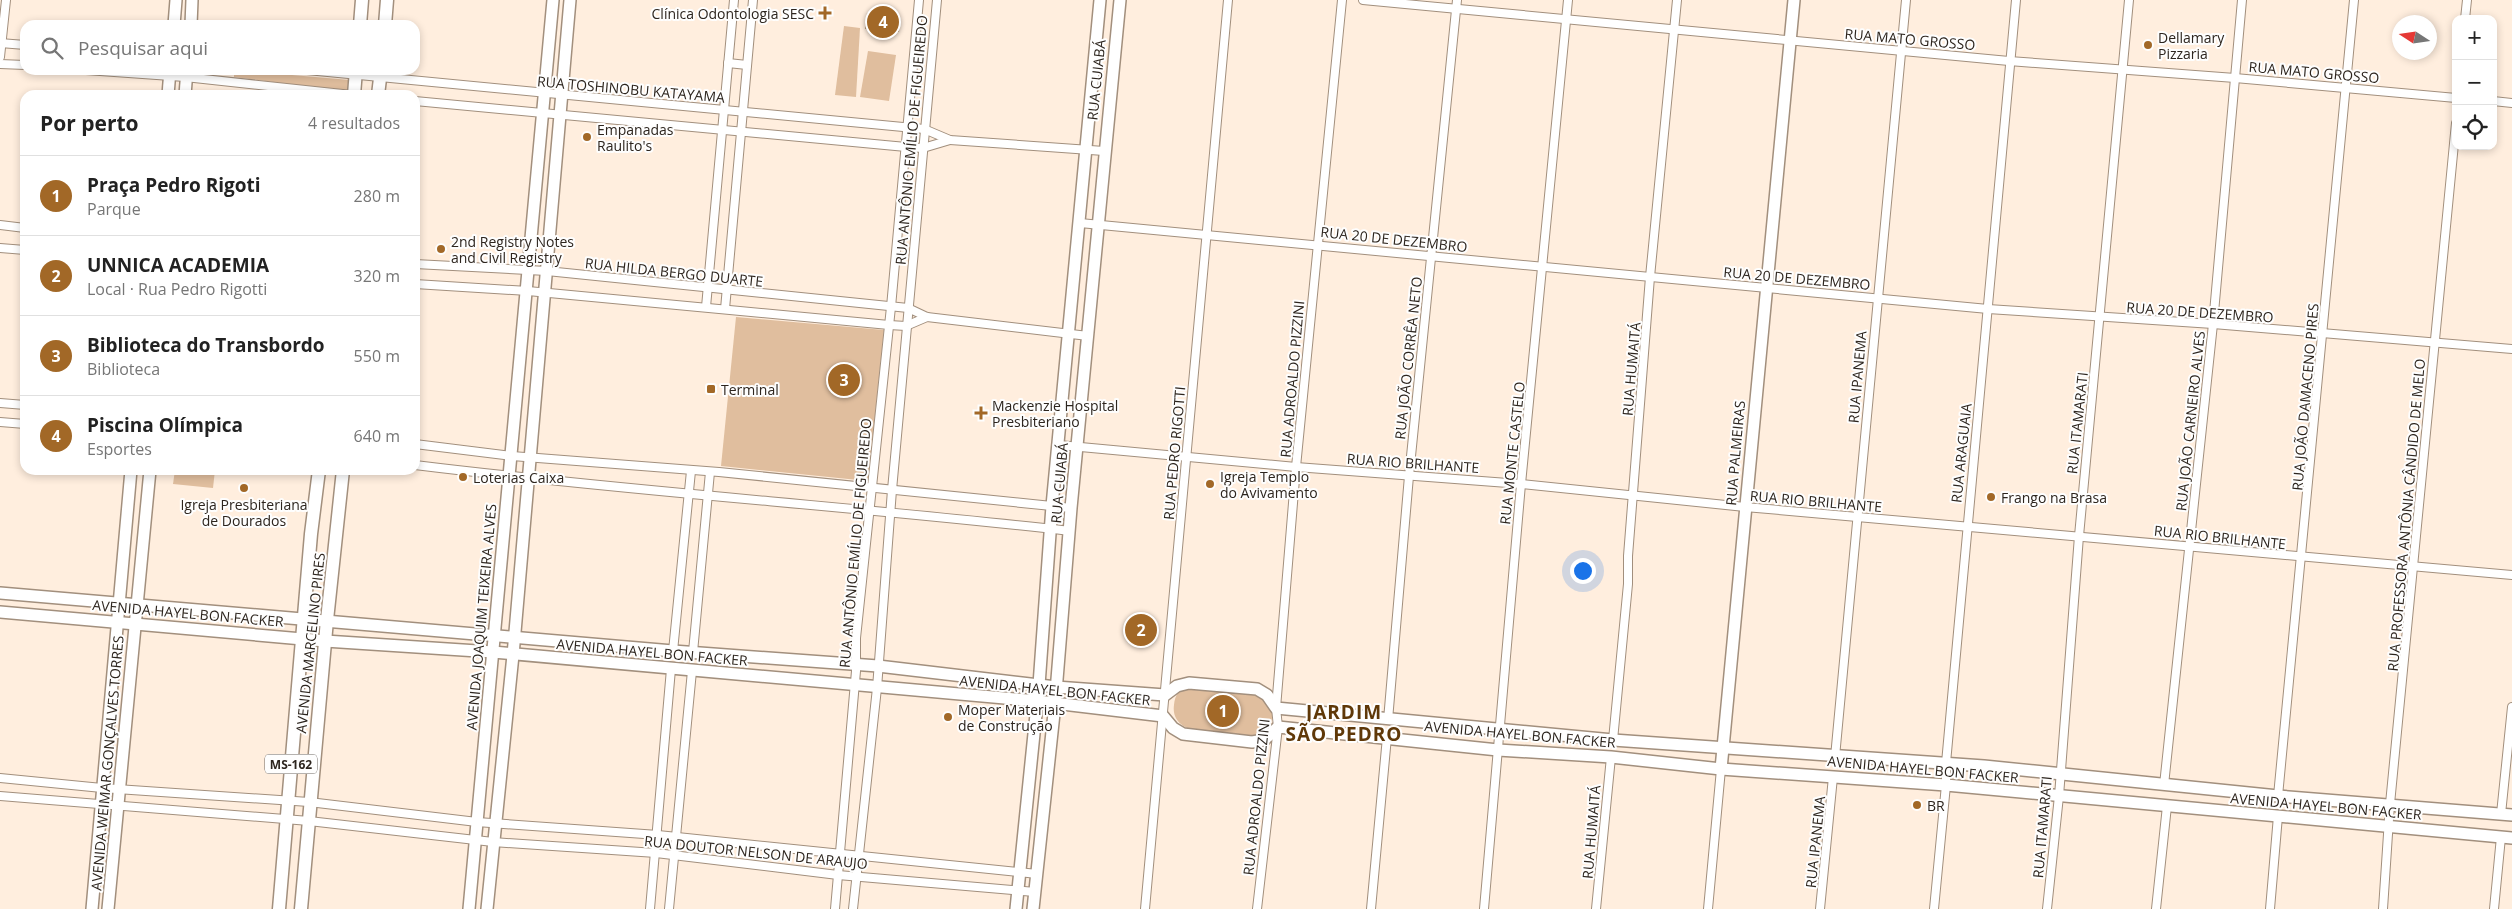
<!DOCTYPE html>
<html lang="pt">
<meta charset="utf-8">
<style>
body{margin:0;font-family:"Open Sans",sans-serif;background:#f6f6f6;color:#222}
.controls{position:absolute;right:15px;top:15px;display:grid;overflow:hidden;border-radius:10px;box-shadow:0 2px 8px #0003}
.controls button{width:45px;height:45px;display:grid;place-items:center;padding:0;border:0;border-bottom:1px solid #e0e0e0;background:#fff;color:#222;font:25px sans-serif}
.compass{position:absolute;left:2392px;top:15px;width:45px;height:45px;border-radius:50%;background:#fff;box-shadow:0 2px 8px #0003;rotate:282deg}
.you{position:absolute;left:1582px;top:570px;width:18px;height:18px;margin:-12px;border:4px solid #fff;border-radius:50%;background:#1a73e8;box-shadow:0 0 0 8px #1a73e833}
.badge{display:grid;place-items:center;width:32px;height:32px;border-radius:50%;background:#a26827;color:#fff;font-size:16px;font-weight:700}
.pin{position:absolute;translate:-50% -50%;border:2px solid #fff;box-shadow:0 1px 5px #0006}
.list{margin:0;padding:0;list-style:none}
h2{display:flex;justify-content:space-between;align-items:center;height:65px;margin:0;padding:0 20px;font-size:21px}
h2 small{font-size:16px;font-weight:400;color:#767676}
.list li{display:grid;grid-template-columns:32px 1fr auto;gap:15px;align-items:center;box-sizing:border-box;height:80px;padding:0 20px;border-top:1px solid #e0e0e0}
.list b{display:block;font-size:19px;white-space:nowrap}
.list p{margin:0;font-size:16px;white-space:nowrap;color:#767676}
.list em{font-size:16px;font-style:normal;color:#767676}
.icon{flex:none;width:28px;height:28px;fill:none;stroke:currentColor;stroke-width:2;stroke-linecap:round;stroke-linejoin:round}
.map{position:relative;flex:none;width:2512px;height:909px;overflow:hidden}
.search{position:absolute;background:#fff;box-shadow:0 2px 8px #0003;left:20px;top:20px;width:400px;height:55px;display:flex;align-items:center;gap:12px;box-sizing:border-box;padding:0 18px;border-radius:15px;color:#767676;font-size:19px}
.panel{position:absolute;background:#fff;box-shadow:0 2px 8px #0003;left:20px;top:90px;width:400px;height:385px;border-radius:15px}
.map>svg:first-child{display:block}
.green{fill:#e0be9e}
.water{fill:#bc9977}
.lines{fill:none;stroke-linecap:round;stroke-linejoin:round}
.street-casing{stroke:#a28f7d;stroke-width:10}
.secondary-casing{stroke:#a28f7d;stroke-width:14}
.primary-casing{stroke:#a28f7d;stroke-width:15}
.street{stroke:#fff;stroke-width:8}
.secondary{stroke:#fff;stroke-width:11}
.primary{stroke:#fff;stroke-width:12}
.poi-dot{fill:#a26827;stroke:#fefefe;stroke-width:2}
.labels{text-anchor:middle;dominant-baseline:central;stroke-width:4;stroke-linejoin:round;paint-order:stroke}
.shield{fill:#fefefe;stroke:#6c6661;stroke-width:1}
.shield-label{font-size:12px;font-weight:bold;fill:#2d251e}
.poi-label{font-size:14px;fill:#2d251e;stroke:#fefefe;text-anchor:start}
.street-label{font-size:14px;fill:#2d251e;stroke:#fefefe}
.district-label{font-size:19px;font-weight:bold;letter-spacing:1px;fill:#5f3808;stroke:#fefefe}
</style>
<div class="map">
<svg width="2512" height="909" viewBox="0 0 2512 909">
<rect width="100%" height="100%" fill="#ffeede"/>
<g class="green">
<polygon points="844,26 860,28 856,97 835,95"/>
<polygon points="868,51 896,55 889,101 860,97"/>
<polygon points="234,70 350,80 349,92 234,77"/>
<polygon points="736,317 884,330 868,481 721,466"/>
<polygon points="175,470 215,470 213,488 173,484"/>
<path d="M1189,685l69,8 15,16c-1,14 -3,24 -17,28 -23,-2 -87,3 -82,-32 1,-11 5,-15 15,-20z"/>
</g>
<polygon class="water" points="867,13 900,16 899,32 865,29"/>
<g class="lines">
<g class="street-casing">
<g id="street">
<polyline points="1363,0 2009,61 2235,78 2456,98"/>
<polyline points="2465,19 2467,0"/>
<polyline points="0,43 25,45"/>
<polyline points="0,57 6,0"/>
<polyline points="728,63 747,65"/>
<polyline points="0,64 25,65"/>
<polyline points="86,70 185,77 352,95"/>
<polyline points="307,70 924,129 950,140 1104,151"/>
<polyline points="415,101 906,147 923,148 950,140"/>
<polyline points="2493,101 2512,103"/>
<polyline points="1080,223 1988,309 2213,324 2512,349"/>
<polyline points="0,225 25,228"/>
<polyline points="0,248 25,250"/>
<polyline points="415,264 547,271 908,308 927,317 1088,336"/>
<polyline points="415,284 528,291 889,325 906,326 927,317"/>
<polyline points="706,307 734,0"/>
<polyline points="725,309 753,0"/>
<polyline points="0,403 25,405"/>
<polyline points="0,422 25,424"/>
<polyline points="415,444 512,456 719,472 1071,508"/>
<polyline points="1059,445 1296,467 1521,484 1745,507 2512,575"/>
<path d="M415,465c218,27 437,41 655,66"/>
<polyline points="673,651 691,471"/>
<polyline points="693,652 710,472"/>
<polyline points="1388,720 1409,476 1457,0"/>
<polyline points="1613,740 1628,584 1628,556 1650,277 1677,0"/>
<polyline points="1835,757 1906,0"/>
<polyline points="0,778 102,788 309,802 477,822 658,835 1037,874"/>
<polyline points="2164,785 2213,324 2242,0"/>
<polyline points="0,796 309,821 493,842 656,853 838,875 1035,892"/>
<polyline points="2278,796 2354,0"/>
<polyline points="2501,814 2512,707"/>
<polyline points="650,909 671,669"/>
<polyline points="669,909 692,671"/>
<polyline points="835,909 856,671 856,638 891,307 919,0"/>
<polyline points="853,909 877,688 892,490 937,0"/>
<polyline points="1145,909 1228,0"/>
<polyline points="1257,909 1278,727 1276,708 1296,467 1342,0"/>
<polyline points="1371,909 1387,737"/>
<polyline points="1484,909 1521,484 1568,0"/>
<polyline points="1596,909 1611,757"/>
<polyline points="1708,909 1721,769"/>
<polyline points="1820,909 1833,777"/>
<polyline points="1934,909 1946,785 1946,763 2016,0"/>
<polyline points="2047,909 2059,796 2079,536 2129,0"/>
<polyline points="2156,909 2167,806"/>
<polyline points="2270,909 2278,816"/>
<polyline points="2383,909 2390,804 2456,123"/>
<polyline points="2494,909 2501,837"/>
</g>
</g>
<g class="secondary-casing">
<g id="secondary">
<polyline points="174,25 176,0"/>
<polyline points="191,25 192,0"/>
<polyline points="168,95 170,70"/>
<polyline points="185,95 187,70"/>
<polyline points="0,593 673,651 878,666 1056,687 1165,695 1177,686 1189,683 1257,689 1267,695 1276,708 1613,740 1984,766 2278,796 2512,815"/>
<polyline points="0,612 325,641 493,652 1037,701 1163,716 1173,728 1183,734 1252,742 1264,740 1278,727 1498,750 1611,757 1721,769 1946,785 2512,838"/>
<polyline points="1721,769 1794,0"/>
<polyline points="92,909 131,470"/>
<polyline points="108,909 150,470"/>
<polyline points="469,909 553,0"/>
<polyline points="487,909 513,655 570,0"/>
<polyline points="1016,909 1039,685 1052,506 1100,0"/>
<polyline points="1033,909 1055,704 1071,508 1120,0"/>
</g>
</g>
<g class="primary-casing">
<g id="primary">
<polyline points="360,25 362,0"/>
<polyline points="385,25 387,0"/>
<polyline points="354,95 356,70"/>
<polyline points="378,95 381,70"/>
<polyline points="279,909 311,534 319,470"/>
<polyline points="301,909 327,620 343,470"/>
</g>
</g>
<use href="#street" class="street"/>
<use href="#secondary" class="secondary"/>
<use href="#primary" class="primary"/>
</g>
<g class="poi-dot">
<path d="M822.5 5.5h5v5h5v5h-5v5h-5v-5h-5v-5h5z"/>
<circle cx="2148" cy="45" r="5"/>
<circle cx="587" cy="137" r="5"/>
<circle cx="441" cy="249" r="5"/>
<rect x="706" y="384" width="10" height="10" rx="2.5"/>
<path d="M978.5 405.5h5v5h5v5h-5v5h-5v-5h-5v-5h5z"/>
<circle cx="463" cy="477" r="5"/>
<circle cx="1210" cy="484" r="5"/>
<circle cx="244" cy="488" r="5"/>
<circle cx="1991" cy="497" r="5"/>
<circle cx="948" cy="717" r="5"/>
<circle cx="1917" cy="805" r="5"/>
</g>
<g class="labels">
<rect class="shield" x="265" y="754.5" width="52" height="19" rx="4"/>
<g class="shield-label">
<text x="291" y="764">MS-162</text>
</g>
<g class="poi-label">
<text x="814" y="13" text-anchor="end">Clínica Odontologia SESC</text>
<text x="2158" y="37">Dellamary<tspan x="2158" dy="16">Pizzaria</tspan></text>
<text x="597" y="129">Empanadas<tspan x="597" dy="16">Raulito's</tspan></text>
<text x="451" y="241">2nd Registry Notes<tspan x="451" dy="16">and Civil Registry</tspan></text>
<text x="721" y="389">Terminal</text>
<text x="992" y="405">Mackenzie Hospital<tspan x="992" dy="16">Presbiteriano</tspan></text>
<text x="1220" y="476">Igreja Templo<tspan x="1220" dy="16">do Avivamento</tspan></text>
<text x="473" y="477">Loterias Caixa</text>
<text x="2001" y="497">Frango na Brasa</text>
<text x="244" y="504" text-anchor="middle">Igreja Presbiteriana<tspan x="244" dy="16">de Dourados</tspan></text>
<text x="958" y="709">Moper Materiais<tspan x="958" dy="16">de Construção</tspan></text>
<text x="1927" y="805">BR</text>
</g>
<g class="street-label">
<text transform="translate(1910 39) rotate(5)">RUA MATO GROSSO</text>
<text transform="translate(2314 72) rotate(5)">RUA MATO GROSSO</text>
<text transform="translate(1096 80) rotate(-84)">RUA CUIABÁ</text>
<text transform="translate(631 89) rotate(5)">RUA TOSHINOBU KATAYAMA</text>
<text transform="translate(911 140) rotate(-85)">RUA ANTÔNIO EMÍLIO DE FIGUEIREDO</text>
<text transform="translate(1394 239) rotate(6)">RUA 20 DE DEZEMBRO</text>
<text transform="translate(674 272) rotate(6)">RUA HILDA BERGO DUARTE</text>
<text transform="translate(1797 278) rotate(5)">RUA 20 DE DEZEMBRO</text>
<text transform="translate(2200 312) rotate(4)">RUA 20 DE DEZEMBRO</text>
<text transform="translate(1408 358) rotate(-84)">RUA JOÃO CORRÊA NETO</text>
<text transform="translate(1631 369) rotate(-85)">RUA HUMAITÁ</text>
<text transform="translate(1857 377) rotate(-85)">RUA IPANEMA</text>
<text transform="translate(1292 379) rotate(-85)">RUA ADROALDO PIZZINI</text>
<text transform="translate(2305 397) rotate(-85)">RUA JOÃO DAMACENO PIRES</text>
<text transform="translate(2190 421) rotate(-84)">RUA JOÃO CARNEIRO ALVES</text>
<text transform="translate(2077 423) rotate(-84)">RUA ITAMARATI</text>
<text transform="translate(1174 453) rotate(-85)">RUA PEDRO RIGOTTI</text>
<text transform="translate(1512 453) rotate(-84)">RUA MONTE CASTELO</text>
<text transform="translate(1735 453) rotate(-85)">RUA PALMEIRAS</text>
<text transform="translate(1961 453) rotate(-84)">RUA ARAGUAIA</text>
<text transform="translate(1413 463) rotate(4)">RUA RIO BRILHANTE</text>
<text transform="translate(1059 483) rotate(-85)">RUA CUIABÁ</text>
<text transform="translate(1816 501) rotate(5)">RUA RIO BRILHANTE</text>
<text transform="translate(2406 515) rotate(-85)">RUA PROFESSORA ANTÔNIA CÂNDIDO DE MELO</text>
<text transform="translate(2220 537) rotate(6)">RUA RIO BRILHANTE</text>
<text transform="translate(855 543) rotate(-85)">RUA ANTÔNIO EMÍLIO DE FIGUEIREDO</text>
<text transform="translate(188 613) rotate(5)">AVENIDA HAYEL BON FACKER</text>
<text transform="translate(481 617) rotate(-85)">AVENIDA JOAQUIM TEIXEIRA ALVES</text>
<text transform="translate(310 643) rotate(-84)">AVENIDA MARCELINO PIRES</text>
<text transform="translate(652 652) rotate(5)">AVENIDA HAYEL BON FACKER</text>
<text transform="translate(1055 690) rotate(6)">AVENIDA HAYEL BON FACKER</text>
<text transform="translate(1520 734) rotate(5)">AVENIDA HAYEL BON FACKER</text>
<text transform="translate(107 763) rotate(-85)">AVENIDA WEIMAR GONÇALVES TORRES</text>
<text transform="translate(1923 769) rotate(5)">AVENIDA HAYEL BON FACKER</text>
<text transform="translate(1256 797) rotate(-84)">RUA ADROALDO PIZZINI</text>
<text transform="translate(2326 806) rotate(5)">AVENIDA HAYEL BON FACKER</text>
<text transform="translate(2042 827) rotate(-85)">RUA ITAMARATI</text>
<text transform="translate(1591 832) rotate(-85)">RUA HUMAITÁ</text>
<text transform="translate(1815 842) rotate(-84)">RUA IPANEMA</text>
<text transform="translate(756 852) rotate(6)">RUA DOUTOR NELSON DE ARAUJO</text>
</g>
<g class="district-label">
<text x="1344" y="712">JARDIM<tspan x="1344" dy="22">SÃO PEDRO</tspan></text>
</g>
</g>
</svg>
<div class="controls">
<button>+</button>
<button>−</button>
<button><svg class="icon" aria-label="locate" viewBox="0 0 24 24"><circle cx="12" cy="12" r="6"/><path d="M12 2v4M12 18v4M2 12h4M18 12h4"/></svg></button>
</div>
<svg class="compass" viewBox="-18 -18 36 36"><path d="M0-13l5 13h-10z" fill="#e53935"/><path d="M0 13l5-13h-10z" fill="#767676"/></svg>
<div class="you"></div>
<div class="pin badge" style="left:1223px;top:711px">1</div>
<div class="pin badge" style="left:1141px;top:630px">2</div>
<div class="pin badge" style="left:844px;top:380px">3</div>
<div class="pin badge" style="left:883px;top:22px">4</div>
<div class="search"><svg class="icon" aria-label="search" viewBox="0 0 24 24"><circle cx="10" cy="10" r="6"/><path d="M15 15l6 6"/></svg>Pesquisar aqui</div>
<section class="panel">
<h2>Por perto<small>4 resultados</small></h2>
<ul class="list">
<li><span class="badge">1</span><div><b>Praça Pedro Rigoti</b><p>Parque</p></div><em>280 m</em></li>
<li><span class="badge">2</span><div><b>UNNICA ACADEMIA</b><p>Local · Rua Pedro Rigotti</p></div><em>320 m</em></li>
<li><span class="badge">3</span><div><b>Biblioteca do Transbordo</b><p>Biblioteca</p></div><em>550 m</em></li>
<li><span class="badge">4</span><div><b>Piscina Olímpica</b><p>Esportes</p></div><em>640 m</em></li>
</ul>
</section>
</div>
